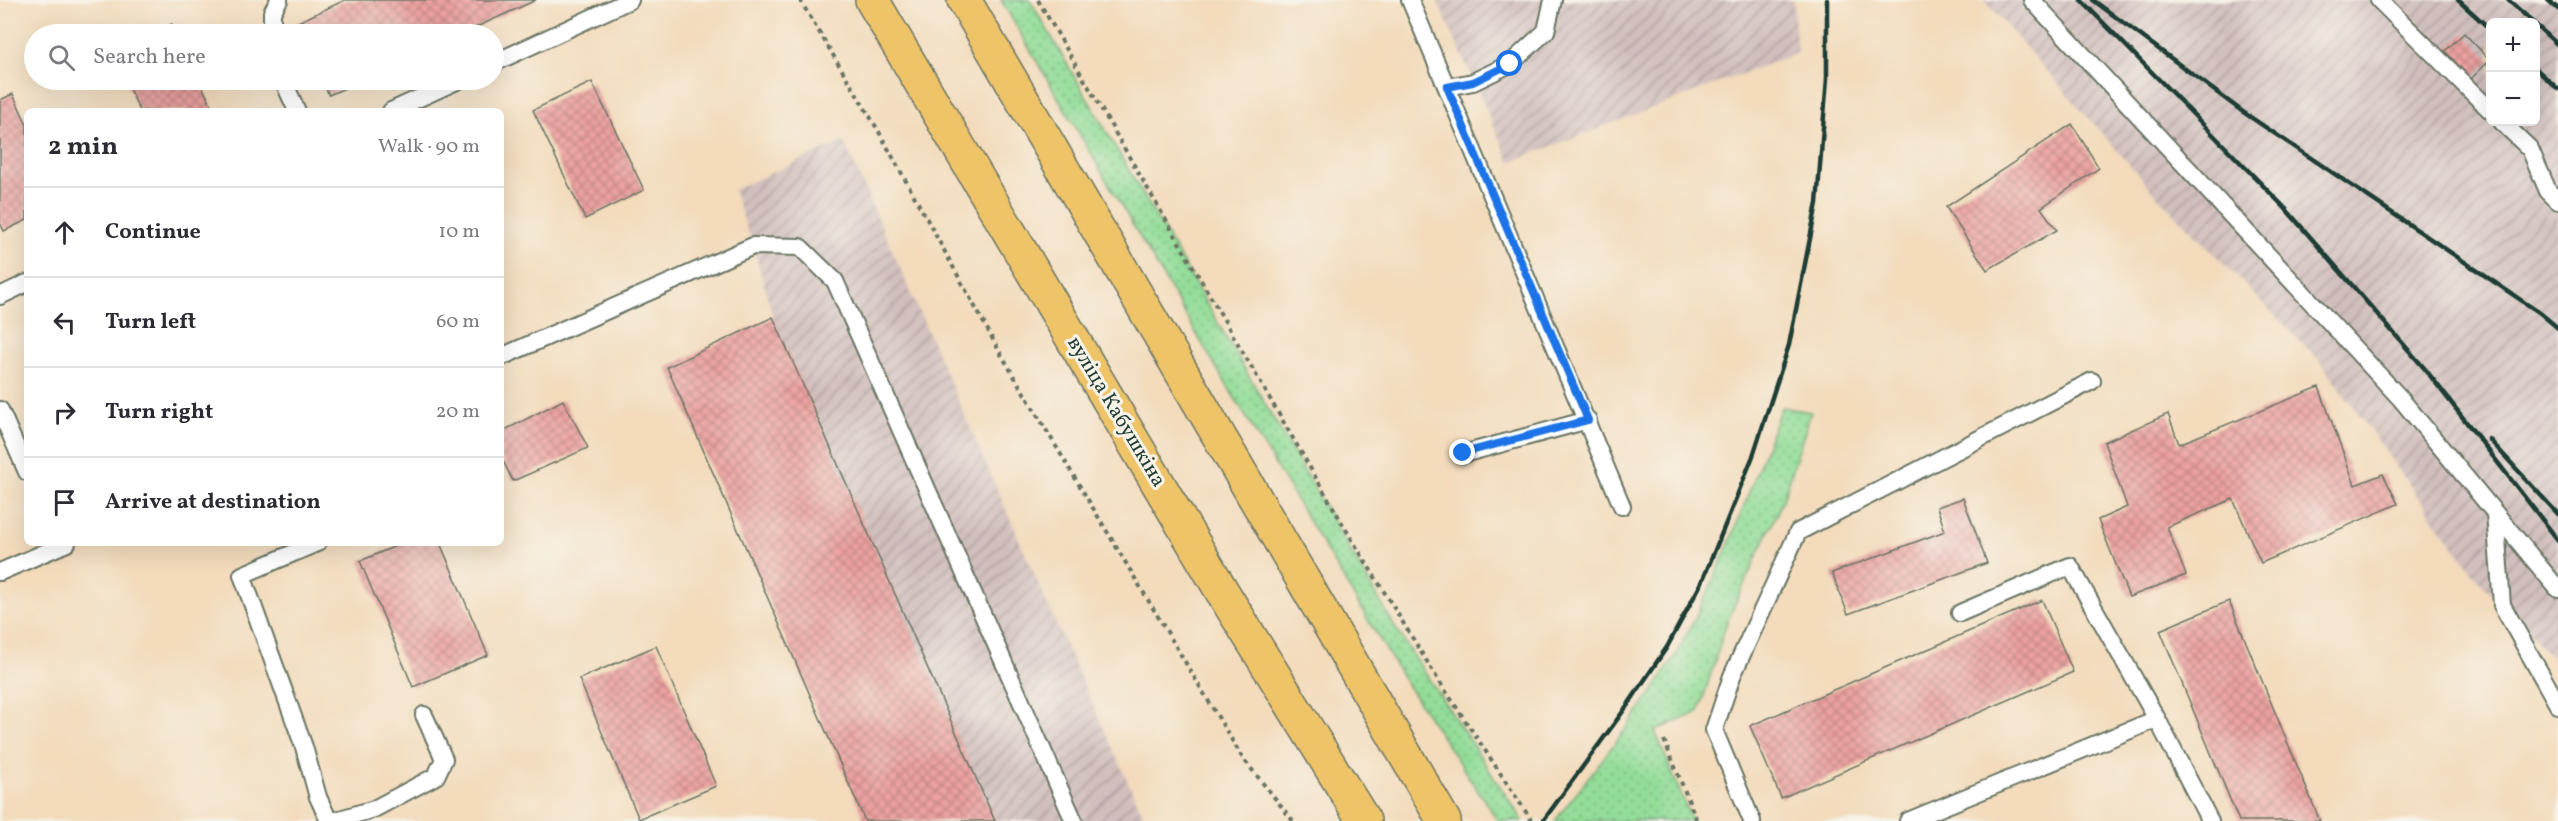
<!DOCTYPE html>
<meta charset="utf-8">
<style>
body{margin:0;font-family:Vollkorn,serif;background:#f2f2f3;color:#2b2b33}
.controls{position:absolute;right:18px;top:18px;display:grid;overflow:hidden;border-radius:9px;box-shadow:0 6px 24px #0002}
.controls button{width:54px;height:54px;display:grid;place-items:center;padding:0;border:0;border-bottom:2px solid #e1e1e2;background:#fff;color:#2b2b33;font:30px sans-serif}
.stop{position:absolute;width:18px;height:18px;margin:-14px;border:4px solid #1a73e8;border-radius:50%;background:#fff}
.stop.end{background:#1a73e8;border-color:#fff;box-shadow:0 2px 6px #0008}
.list{margin:0;padding:0;list-style:none}
h2{display:flex;justify-content:space-between;align-items:center;height:78px;margin:0;padding:0 24px;font-size:26px}
h2 small{font-size:20px;font-weight:400;color:#7c7c81}
.list li{display:grid;grid-template-columns:39px 1fr auto;gap:18px;align-items:center;box-sizing:border-box;height:90px;padding:0 24px;border-top:2px solid #e1e1e2}
.list b{display:block;font-size:22px;white-space:nowrap}
.list em{font-size:20px;font-style:normal;color:#7c7c81}
.icon{flex:none;width:33px;height:33px;fill:none;stroke:currentColor;stroke-width:2;stroke-linecap:round;stroke-linejoin:round}
.map{position:relative;flex:none;width:2558px;height:821px;overflow:hidden}
.search{position:absolute;background:#fff;box-shadow:0 6px 24px #0002;left:24px;top:24px;width:480px;height:66px;display:flex;align-items:center;gap:15px;box-sizing:border-box;padding:0 21px;border-radius:33px;color:#7c7c81;font-size:22px}
.panel{position:absolute;background:#fff;box-shadow:0 6px 24px #0002;left:24px;top:108px;width:480px;height:438px;border-radius:9px}
.map>svg:first-child{display:block}
.industrial{fill:url(#industrial-furrows);fill-rule:evenodd}
.grass{fill:url(#grass-dots);stroke:#598d66;stroke-width:1.5}
.building{fill:url(#building-cross-hatch)}
.lines{fill:none;stroke-linecap:round;stroke-linejoin:round}
.service-casing{stroke:#697464;stroke-width:20}
.primary-casing{stroke:#697464;stroke-width:36}
.path{stroke:#697464;stroke-width:4;stroke-dasharray:4.5 4.5;stroke-linecap:butt}
.service{stroke:#fff;stroke-width:16}
.primary{stroke:#efc469;stroke-width:33}
.rail{stroke:#1f3d34;stroke-width:4.5}
.route{stroke:#1a73e8;stroke-width:8}
.labels{text-anchor:middle;dominant-baseline:central;stroke-width:6;stroke-linejoin:round;paint-order:stroke}
.street-label{font-size:21px;fill:#1f3d34;stroke:#f7f3e8}
</style>
<div class="map">
<svg width="2558" height="821" viewBox="0 0 2558 821">
<defs>
<pattern id="industrial-furrows" width="10" height="10" patternUnits="userSpaceOnUse" patternTransform="scale(1.5)"><rect width="10" height="10" fill="#d1bfbd"/><path d="M-1 1l2-2M0 10L10 0M9 11l2-2" fill="none" stroke="#a99c9a"/></pattern>
<pattern id="grass-dots" width="8" height="8" patternUnits="userSpaceOnUse" patternTransform="scale(1.5)"><rect width="8" height="8" fill="#93dd99"/><path d="M2 2h.1M6 6h.1" fill="none" stroke="#77b47e" stroke-width="1.8" stroke-linecap="round"/></pattern>
<pattern id="building-cross-hatch" width="8" height="8" patternUnits="userSpaceOnUse" patternTransform="scale(1.5)"><rect width="8" height="8" fill="#eca2a0"/><path d="M0 0l8 8M0 8l8-8" fill="none" stroke="#bf8583"/></pattern>
</defs>
<rect width="100%" height="100%" fill="#f7f3e8"/>
<filter id="ink" filterUnits="userSpaceOnUse"><feTurbulence type="fractalNoise" baseFrequency=".0167" numOctaves="2"/><feDisplacementMap in="SourceGraphic" scale="12" xChannelSelector="R" yChannelSelector="G"/><feConvolveMatrix kernelMatrix="1 2 1 2 8 2 1 2 1" color-interpolation-filters="sRGB"/></filter>
<filter id="wash" filterUnits="userSpaceOnUse"><feTurbulence type="fractalNoise" baseFrequency=".008" numOctaves="4" result="noise"/><feDisplacementMap in="SourceGraphic" scale="24" xChannelSelector="R" yChannelSelector="G"/><feGaussianBlur stdDeviation="1.35" result="paint"/><feColorMatrix in="noise" values="0 0 0 0 0 0 0 0 0 0 0 0 0 0 0 0 0 1.4 0 .05"/><feComposite in="paint" operator="in"/></filter>
<g filter="url(#wash)">
<rect width="100%" height="100%" fill="#f3dbbc"/>
<g class="industrial">
<polygon points="1437,0 1793,0 1797,53 1510,162"/>
<path d="M1984,0h574v664l-81,-86 -157,-217 -159,-161zM2490,22h46v100h-46z"/>
<polygon points="844,141 1062,637 1146,821 995,821 773,317 753,246 733,190"/>
</g>
<g class="grass">
<polygon points="1001,0 1030,0 1396,629 1523,821 1498,821 1406,683 1213,362"/>
<path d="M1781,407l30,5 -28,88 -55,119 -29,93 -44,19 37,90h-137c42,-57 91,-112 125,-174 42,-77 71,-159 101,-240z"/>
</g>
<g id="blocks">
<g class="building">
<polygon points="345,0 536,0 461,34 302,34 296,23"/>
<polygon points="172,24 177,34 151,34"/>
<polygon points="2464,33 2490,60 2471,79 2445,51"/>
<polygon points="125,80 199,80 214,111 140,111"/>
<polygon points="322,80 363,80 329,95"/>
<polygon points="592,82 644,190 585,219 533,110"/>
<polygon points="13,94 27,125 27,220 4,231 0,223 0,100"/>
<polygon points="2072,124 2099,168 2041,208 2057,230 1987,270 1946,207"/>
<polygon points="773,317 995,821 865,821 667,367"/>
<polygon points="2319,387 2355,485 2383,474 2398,504 2261,563 2233,499 2167,527 2186,575 2129,597 2098,520 2127,507 2104,442 2168,414 2179,444"/>
<polygon points="563,400 588,448 513,481 501,457 501,432"/>
<polygon points="1963,498 1987,563 1848,614 1832,573 1945,531 1937,507"/>
<polygon points="403,543 440,543 488,655 413,687 360,561"/>
<polygon points="2042,600 2073,672 1781,798 1750,726"/>
<polygon points="2229,601 2320,821 2239,821 2160,630"/>
<polygon points="656,646 716,786 639,819 579,679"/>
</g>
</g>
</g>
<g filter="url(#ink)">
<use href="#blocks" fill-opacity="0" stroke="#697464" stroke-width="1.5"/>
<g class="lines">
<g class="service-casing">
<g id="service">
<polyline points="1410,0 1622,506"/>
<polyline points="2032,0 2400,398 2558,589"/>
<polyline points="2379,0 2490,110"/>
<polyline points="272,34 272,12 279,0"/>
<polyline points="494,63 630,0"/>
<polyline points="283,80 297,111"/>
<polyline points="1447,87 1473,82 1510,64 1546,31 1553,0"/>
<polyline points="391,111 459,80"/>
<polyline points="2502,122 2530,149 2548,191 2558,201"/>
<polyline points="0,296 27,283"/>
<polyline points="501,357 753,246 800,247 835,281 1074,821"/>
<polyline points="0,410 27,472"/>
<polyline points="1463,454 1588,420"/>
<polyline points="2495,513 2502,605 2558,705"/>
<polyline points="317,543 242,575 304,747 318,797 329,821"/>
<polyline points="0,572 67,543"/>
<polyline points="1960,613 2070,566 2157,719"/>
<polyline points="333,821 374,809 436,776 444,759 424,715"/>
<polyline points="1752,821 1714,730 1732,676 1798,532 2092,381"/>
<polyline points="1908,821 2157,719 2210,821"/>
</g>
</g>
<g class="primary-casing">
<g id="primary">
<polyline points="872,0 1223,593 1364,821"/>
<polyline points="964,0 1444,821"/>
</g>
</g>
<g class="path">
<polyline points="800,0 878,130 1002,356 1242,757 1293,821"/>
<polyline points="1038,0 1348,533 1437,678 1532,821"/>
<polyline points="1664,740 1697,821"/>
</g>
<use href="#service" class="service"/>
<use href="#primary" class="primary"/>
<g class="rail">
<polyline points="2081,0 2285,208 2425,369 2558,540"/>
<polyline points="2093,0 2243,112 2540,313 2558,328"/>
<polyline points="2458,0 2490,29"/>
<polyline points="2508,0 2533,22"/>
<polyline points="2548,0 2558,9"/>
<polyline points="2536,25 2558,45"/>
<polyline points="2536,69 2558,89"/>
<polyline points="2489,439 2558,514"/>
<polyline points="1543,821 1627,706 1667,647 1702,582 1753,456 1789,345 1817,203 1827,78 1827,0"/>
</g>
</g>
</g>
<g class="lines" filter="url(#ink)">
<polyline class="route" points="1463,453 1588,420 1447,87 1473,82 1510,64"/>
</g>
<g class="labels">
<g class="street-label">
<text transform="translate(1116 412) rotate(59)">вуліца Кабушкіна</text>
</g>
</g>
</svg>
<div class="controls">
<button>+</button>
<button>−</button>
</div>
<div class="stop" style="left:1510px;top:64px"></div>
<div class="stop end" style="left:1463px;top:453px"></div>
<div class="search"><svg class="icon" aria-label="search" viewBox="0 0 24 24"><circle cx="10" cy="10" r="6"/><path d="M15 15l6 6"/></svg>Search here</div>
<section class="panel">
<h2>2 min<small>Walk · 90 m</small></h2>
<ul class="list">
<li><svg class="icon" aria-label="ahead" viewBox="0 0 24 24"><path d="M12 20V5M6 11l6-6 6 6"/></svg><div><b>Continue</b></div><em>10 m</em></li>
<li><svg class="icon" aria-label="left" viewBox="0 0 24 24"><path d="M17 20v-9H6M10 6l-5 5 5 5"/></svg><div><b>Turn left</b></div><em>60 m</em></li>
<li><svg class="icon" aria-label="right" viewBox="0 0 24 24"><path d="M7 20v-9h11M14 6l5 5-5 5"/></svg><div><b>Turn right</b></div><em>20 m</em></li>
<li><svg class="icon" aria-label="arrive" viewBox="0 0 24 24"><path d="M6 21V4h12l-3 4 3 4H6"/></svg><div><b>Arrive at destination</b></div></li>
</ul>
</section>
</div>
